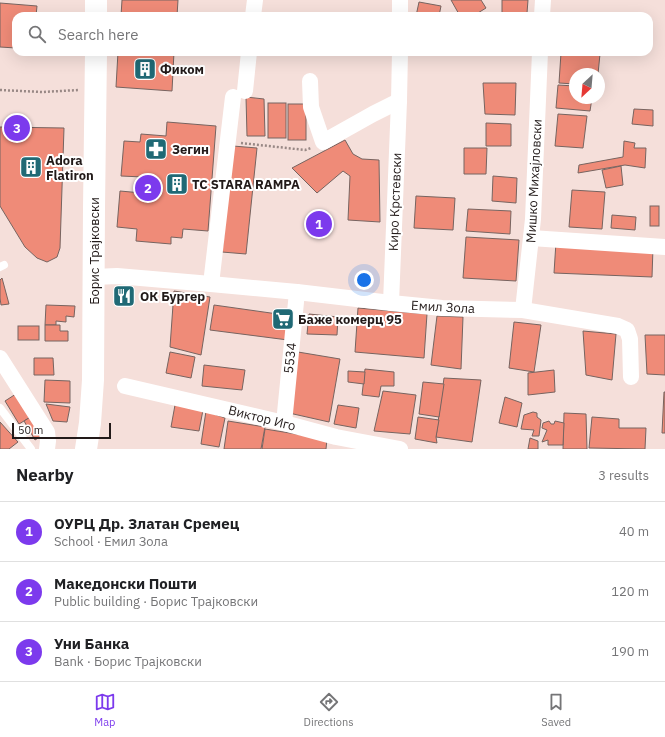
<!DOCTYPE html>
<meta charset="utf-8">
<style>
body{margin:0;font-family:"IBM Plex Sans",sans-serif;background:#f2f2f2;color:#202124}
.compass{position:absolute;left:569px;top:68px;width:36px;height:36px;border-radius:50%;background:#fff;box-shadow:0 4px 16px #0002;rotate:206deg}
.scale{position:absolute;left:12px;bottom:10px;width:99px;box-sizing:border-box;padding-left:4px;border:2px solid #221a19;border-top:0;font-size:11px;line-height:14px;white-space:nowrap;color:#221a19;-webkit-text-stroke:3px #fff;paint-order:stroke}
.you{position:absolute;left:364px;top:280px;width:14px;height:14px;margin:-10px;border:3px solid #fff;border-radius:50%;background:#1a73e8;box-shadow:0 0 0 6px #1a73e833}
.badge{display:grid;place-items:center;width:26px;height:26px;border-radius:50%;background:#7c3aed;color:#fff;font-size:13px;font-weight:700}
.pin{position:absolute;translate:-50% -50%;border:2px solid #fff;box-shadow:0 1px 4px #0006}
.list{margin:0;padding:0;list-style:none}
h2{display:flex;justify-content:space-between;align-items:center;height:52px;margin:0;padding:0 16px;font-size:17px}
h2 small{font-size:13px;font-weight:400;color:#757577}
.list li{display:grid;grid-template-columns:26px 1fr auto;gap:12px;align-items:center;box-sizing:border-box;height:60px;padding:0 16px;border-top:1px solid #e0e0e0}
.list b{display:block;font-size:15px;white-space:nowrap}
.list p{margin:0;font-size:13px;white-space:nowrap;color:#757577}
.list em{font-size:13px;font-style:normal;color:#757577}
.icon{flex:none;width:22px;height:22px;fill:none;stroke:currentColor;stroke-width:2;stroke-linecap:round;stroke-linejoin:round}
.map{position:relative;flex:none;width:665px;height:449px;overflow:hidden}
.search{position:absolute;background:#fff;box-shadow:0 4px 16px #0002;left:12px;right:12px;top:12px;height:44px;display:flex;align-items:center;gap:10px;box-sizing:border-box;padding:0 14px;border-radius:12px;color:#757577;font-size:15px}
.sheet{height:232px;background:#fff}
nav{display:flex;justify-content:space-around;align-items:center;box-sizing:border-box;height:56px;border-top:1px solid #e0e0e0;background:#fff;font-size:11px;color:#757577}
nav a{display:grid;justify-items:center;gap:2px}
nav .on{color:#7c3aed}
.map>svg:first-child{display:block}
.building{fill:#ef8b78;stroke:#776460}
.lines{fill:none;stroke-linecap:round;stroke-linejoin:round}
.path{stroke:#988885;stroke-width:2.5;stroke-dasharray:2 2;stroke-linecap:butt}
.lane{stroke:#fff;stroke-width:8}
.street{stroke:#fff;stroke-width:16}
.secondary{stroke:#fff;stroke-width:22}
.labels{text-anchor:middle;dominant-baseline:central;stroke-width:4;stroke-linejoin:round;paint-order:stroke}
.poi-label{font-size:13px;font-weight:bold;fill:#221a19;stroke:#fff;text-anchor:start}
.street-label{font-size:13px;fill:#221a19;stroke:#fff}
</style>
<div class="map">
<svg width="665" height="449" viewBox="0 0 665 449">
<rect width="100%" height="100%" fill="#f5dfda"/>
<g class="building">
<polygon points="122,0 178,0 177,16 121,16"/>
<polygon points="451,0 481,0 486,8 473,16 460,16"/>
<polygon points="502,0 528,0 527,13 502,13"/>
<polygon points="419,2 441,6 439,16 416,16"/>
<polygon points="0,3 37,6 36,16 16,16 16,48 0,47"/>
<polygon points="118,52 174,52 172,91 116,87"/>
<polygon points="561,53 600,54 598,74 575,74 575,84 559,83"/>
<polygon points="483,83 516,83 515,115 485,114"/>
<polygon points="558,85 575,86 575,98 592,98 590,111 556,108"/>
<polygon points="246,97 264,99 265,136 247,136"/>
<rect x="268" y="103" width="18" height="35"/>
<rect x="288" y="104" width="18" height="36"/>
<polygon points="634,109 653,110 653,126 632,124"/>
<polygon points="558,114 587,116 583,148 555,146"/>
<polygon points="167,122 216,126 208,231 183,229 182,238 171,237 171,244 136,241 137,229 117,227 120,191 142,193 143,177 121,176 124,141 140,142 141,134 166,136"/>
<polygon points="486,123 511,124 511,146 486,146"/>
<polygon points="0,127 64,128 60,248 57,257 47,262 37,258 25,247 0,206"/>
<polygon points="345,140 353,154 362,159 379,160 380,222 348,220 350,176 343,171 317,193 292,168"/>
<polygon points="624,141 635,143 634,148 646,148 645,168 625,165 578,173 579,165 623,157"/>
<polygon points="233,146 257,148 246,254 222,252"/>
<polygon points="464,148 487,148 486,174 464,174"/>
<polygon points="621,166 623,185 606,188 602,170"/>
<polygon points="493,176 517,178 516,203 492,201"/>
<polygon points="572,190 605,192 602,229 569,227"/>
<polygon points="416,196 455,198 453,230 414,228"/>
<rect x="650" y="206" width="9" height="20"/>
<polygon points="468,209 511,211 510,234 466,231"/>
<polygon points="612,215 636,217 635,230 611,228"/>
<polygon points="466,237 519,240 516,281 463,278"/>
<polygon points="556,242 653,248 652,277 554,273"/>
<polygon points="2,278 9,304 1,305 0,298 0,280"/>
<polygon points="174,291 210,297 201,355 170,347"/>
<polygon points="46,305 75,306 74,317 66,316 66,322 56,321 56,325 45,325"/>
<polygon points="214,305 292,316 288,340 210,330"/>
<polygon points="358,308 427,314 424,358 355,352"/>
<polygon points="309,314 338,317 337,335 307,334"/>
<polygon points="437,316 463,317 461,369 431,365"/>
<polygon points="514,322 541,325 534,372 509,368"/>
<polygon points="45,325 60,325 60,331 68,331 68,341 45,341"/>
<rect x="18" y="326" width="21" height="14"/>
<polygon points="583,331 616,334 612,380 586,375"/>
<polygon points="645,335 665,335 665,375 647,374"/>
<polygon points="170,352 195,357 191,378 166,373"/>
<polygon points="298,352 340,359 329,422 289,413"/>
<polygon points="34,358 53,358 54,375 34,375"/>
<polygon points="204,365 245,370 242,390 202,386"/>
<polygon points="365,369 394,372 394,386 381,386 379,397 362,395"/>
<polygon points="554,370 555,392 528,395 528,373"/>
<polygon points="348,371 365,372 364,384 348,382"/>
<polygon points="444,378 481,380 472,442 436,437"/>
<polygon points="45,380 70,381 70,403 44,402"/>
<polygon points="423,382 444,384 439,417 419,414"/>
<polygon points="383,391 416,395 410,434 374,431"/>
<polygon points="19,392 32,416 19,424 5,401"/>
<polygon points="664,392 665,392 665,433 662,433"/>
<polygon points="505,397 522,403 517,427 499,423"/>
<polygon points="46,404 70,407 67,422 53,421"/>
<polygon points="175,405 203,410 199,431 171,427"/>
<polygon points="338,405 359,408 356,428 334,424"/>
<polygon points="206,411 225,418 219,447 201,444"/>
<polygon points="533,412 537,413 537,417 541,420 539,436 532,436 534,430 521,429 524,415"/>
<polygon points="564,413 586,414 587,449 563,449"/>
<polygon points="32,416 43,435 35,440 24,421"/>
<polygon points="418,417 439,420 436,437 437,443 415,439"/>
<polygon points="592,417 619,419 619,428 646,428 645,449 589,448"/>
<polygon points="228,421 265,427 261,449 224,449"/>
<polygon points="549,421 551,424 554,424 555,421 564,423 563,445 548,445 548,440 542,442 547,430 542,428 543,423"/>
<polygon points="0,422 18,442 9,449 0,449"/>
<polygon points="265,429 327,439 326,449 262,449"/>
<polygon points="530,438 538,441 538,449 528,449"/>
</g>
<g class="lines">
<g class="path">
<polyline points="0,90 42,92 79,90"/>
<polyline points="241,143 305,150 311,148"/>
</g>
<g class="lane">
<polyline points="0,267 4,265"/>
<polyline points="0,408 31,449"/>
</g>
<g class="street">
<polyline points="253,16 255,0"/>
<polyline points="400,16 400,0"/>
<polyline points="542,16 543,0"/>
<polyline points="310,81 311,107 323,142 373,114 399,101"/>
<polyline points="245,91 249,52"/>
<polyline points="531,238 665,247"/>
<polyline points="94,277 117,276 211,284 297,292 391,303 442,308 523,310 618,326 627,330 630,339 631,377"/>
<polyline points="211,284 233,97"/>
<polyline points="391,303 399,101 400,52"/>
<polyline points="523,310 533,219 540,52"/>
<polyline points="0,358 47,432 48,441 47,449"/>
<polyline points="125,386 284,423 336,437 400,449"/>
<polyline points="284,423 297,292"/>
</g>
<g class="secondary">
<polyline points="96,16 96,0"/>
<polyline points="86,449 90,423 93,380 94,208 96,52"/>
</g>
</g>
<defs>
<g id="building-square" transform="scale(1.15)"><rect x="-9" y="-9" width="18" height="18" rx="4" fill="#206975" stroke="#fff"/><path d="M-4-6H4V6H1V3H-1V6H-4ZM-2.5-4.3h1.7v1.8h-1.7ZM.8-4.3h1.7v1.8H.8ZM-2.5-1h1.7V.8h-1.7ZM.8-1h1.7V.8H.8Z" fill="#fff"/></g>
<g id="pharmacy-square" transform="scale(1.15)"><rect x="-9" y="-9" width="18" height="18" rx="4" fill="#206975" stroke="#fff"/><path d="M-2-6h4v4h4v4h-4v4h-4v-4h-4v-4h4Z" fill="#fff"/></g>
<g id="restaurant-square" transform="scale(1.15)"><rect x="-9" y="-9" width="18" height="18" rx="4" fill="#206975" stroke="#fff"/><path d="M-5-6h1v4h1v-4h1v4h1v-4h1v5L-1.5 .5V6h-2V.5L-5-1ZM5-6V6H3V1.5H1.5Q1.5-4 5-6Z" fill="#fff"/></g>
<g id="supermarket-square" transform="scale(1.15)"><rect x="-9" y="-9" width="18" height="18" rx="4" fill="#206975" stroke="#fff"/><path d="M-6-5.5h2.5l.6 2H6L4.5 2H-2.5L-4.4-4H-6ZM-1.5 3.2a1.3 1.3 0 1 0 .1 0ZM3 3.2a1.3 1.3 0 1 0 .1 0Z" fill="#fff"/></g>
</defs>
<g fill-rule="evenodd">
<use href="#building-square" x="145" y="69"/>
<use href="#pharmacy-square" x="156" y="149"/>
<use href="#building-square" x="31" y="167"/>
<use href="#building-square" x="177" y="184"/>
<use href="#restaurant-square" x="124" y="296"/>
<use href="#supermarket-square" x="283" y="319"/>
</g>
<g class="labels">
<g class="poi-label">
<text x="160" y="69">Фиком</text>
<text x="172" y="149">Зегин</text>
<text x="46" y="160">Adora<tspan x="46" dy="15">Flatiron</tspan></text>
<text x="192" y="184">TC STARA RAMPA</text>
<text x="140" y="296">ОК Бургер</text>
<text x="298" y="319">Баже комерц 95</text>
</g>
<g class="street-label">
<text transform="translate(534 181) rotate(-87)">Мишко Михајловски</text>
<text transform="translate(395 202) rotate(-88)">Киро Крстевски</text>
<text transform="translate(94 251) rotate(-90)">Борис Трајковски</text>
<text transform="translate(443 307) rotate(3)">Емил Зола</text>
<text transform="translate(290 358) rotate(-84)">5534</text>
<text transform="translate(262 418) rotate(14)">Виктор Иго</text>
</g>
</g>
</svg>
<svg class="compass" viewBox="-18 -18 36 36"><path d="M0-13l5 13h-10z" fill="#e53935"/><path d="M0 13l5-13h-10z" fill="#757577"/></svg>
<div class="scale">50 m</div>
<div class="you"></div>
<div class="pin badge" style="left:319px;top:224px">1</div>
<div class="pin badge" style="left:148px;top:188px">2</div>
<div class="pin badge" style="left:17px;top:128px">3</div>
<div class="search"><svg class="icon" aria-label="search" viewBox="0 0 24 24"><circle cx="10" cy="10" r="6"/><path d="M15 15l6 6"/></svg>Search here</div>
</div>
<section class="sheet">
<h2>Nearby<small>3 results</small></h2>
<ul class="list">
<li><span class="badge">1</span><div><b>ОУРЦ Др. Златан Сремец</b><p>School · Емил Зола</p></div><em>40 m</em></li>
<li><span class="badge">2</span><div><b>Македонски Пошти</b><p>Public building · Борис Трајковски</p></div><em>120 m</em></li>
<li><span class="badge">3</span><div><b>Уни Банка</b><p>Bank · Борис Трајковски</p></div><em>190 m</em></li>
</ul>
</section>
<nav>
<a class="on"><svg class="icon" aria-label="map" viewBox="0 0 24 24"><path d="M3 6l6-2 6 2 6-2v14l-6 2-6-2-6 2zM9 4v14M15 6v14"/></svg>Map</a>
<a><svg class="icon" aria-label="directions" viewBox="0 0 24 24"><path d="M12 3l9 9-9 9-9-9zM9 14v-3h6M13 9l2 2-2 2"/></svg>Directions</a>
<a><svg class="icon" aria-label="saved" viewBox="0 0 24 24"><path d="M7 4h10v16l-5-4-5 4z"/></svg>Saved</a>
</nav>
